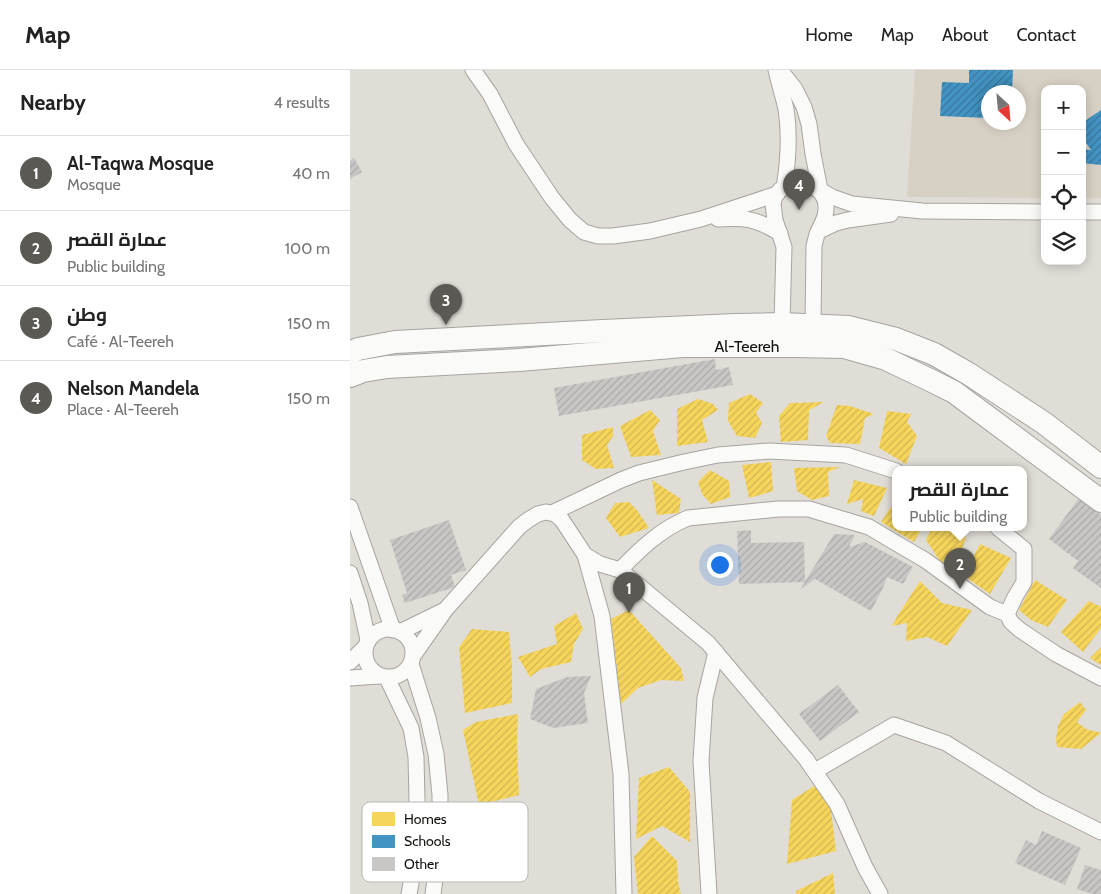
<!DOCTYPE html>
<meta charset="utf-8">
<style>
body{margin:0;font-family:Cabin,Cairo,sans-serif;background:#f2f2f2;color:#222}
.controls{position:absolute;right:15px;top:15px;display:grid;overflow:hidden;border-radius:10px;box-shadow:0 2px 12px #0003}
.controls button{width:45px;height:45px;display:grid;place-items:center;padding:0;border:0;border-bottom:1px solid #e0e0e0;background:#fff;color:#222;font:25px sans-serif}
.compass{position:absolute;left:631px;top:15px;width:45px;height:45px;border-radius:50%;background:#fff;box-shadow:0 2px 12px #0003;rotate:154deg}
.you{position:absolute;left:369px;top:494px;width:18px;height:18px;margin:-12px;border:4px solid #fff;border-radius:50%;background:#1a73e8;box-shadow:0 0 0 8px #1a73e833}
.badge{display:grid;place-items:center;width:32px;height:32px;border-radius:50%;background:#5b5954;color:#fff;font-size:16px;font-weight:700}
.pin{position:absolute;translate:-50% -41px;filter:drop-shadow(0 1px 2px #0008)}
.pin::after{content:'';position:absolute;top:26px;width:18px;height:15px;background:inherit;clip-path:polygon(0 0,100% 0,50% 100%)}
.popup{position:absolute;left:542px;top:396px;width:135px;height:65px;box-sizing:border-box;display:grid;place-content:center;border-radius:10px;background:#fff;filter:drop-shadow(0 1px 4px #0005);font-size:16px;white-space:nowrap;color:#767676}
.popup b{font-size:19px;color:#222}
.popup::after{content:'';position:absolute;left:50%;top:100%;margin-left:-10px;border:10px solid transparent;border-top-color:#fff}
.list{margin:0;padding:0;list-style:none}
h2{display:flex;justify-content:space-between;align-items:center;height:65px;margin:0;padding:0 20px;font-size:21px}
h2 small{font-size:16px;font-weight:400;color:#767676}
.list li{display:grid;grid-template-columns:32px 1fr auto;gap:15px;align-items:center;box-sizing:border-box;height:75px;padding:0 20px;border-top:1px solid #e0e0e0}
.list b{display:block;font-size:19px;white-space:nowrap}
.list p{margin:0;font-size:16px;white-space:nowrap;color:#767676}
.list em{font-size:16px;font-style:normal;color:#767676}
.icon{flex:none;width:28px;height:28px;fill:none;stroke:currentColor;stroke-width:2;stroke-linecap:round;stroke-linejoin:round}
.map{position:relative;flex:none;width:751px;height:824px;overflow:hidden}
header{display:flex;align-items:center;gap:30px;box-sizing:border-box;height:70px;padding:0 25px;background:#fff;border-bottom:1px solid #e0e0e0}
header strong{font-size:24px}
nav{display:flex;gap:28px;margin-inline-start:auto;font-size:18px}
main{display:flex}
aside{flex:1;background:#fff}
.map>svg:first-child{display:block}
.built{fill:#d7d0c4;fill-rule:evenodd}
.homes{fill:url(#homes-hatch)}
.schools{fill:url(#schools-hatch)}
.building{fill:url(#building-hatch)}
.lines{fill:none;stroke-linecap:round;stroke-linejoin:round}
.minor-casing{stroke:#a7a4a0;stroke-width:17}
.secondary-casing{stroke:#a7a4a0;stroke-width:24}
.minor{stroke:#fafaf9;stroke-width:15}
.secondary{stroke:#fafaf9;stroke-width:22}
.labels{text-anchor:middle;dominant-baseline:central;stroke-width:5;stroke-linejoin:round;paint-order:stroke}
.street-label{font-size:16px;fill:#14120e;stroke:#fff}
.key{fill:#fff;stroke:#b8b8b7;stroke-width:1}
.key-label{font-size:14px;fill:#14120e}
</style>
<header>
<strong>Map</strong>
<nav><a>Home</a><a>Map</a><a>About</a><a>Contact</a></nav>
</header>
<main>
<aside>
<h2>Nearby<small>4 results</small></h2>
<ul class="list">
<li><span class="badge">1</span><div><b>Al-Taqwa Mosque</b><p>Mosque</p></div><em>40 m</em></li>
<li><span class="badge">2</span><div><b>عمارة القصر</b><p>Public building</p></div><em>100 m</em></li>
<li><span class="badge">3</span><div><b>وطن</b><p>Café · Al-Teereh</p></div><em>150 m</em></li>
<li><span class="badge">4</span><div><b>Nelson Mandela</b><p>Place · Al-Teereh</p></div><em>150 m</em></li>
</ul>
</aside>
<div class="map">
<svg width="751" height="824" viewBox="0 0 751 824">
<defs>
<pattern id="homes-hatch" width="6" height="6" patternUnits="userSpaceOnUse" patternTransform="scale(1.25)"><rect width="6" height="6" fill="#f6d55c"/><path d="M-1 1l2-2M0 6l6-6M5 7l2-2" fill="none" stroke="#d2b64f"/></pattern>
<pattern id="schools-hatch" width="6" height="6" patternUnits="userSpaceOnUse" patternTransform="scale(1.25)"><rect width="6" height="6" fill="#4393c3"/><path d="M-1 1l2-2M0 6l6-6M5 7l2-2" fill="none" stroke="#37779d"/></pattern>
<pattern id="building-hatch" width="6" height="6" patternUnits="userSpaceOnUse" patternTransform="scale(1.25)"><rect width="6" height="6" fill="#c9c7c6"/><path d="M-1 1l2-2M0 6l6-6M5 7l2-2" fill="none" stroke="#acaaa9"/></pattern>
</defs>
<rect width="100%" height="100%" fill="#e0ddd7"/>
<path class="built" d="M565,0h186v128h-19v-109h-37v109l-138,-1zM638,22h30v30h-30z"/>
<g class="homes">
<polygon points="400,324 413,333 406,343 412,353 405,368 387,366 378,351 379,333"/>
<polygon points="348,329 363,334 368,340 352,350 358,372 327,376 327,339"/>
<polygon points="474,332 459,340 458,370 431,372 429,346 440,333"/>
<polygon points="487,335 500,336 524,344 515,348 510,374 480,373 476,366"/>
<polygon points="300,340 310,350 303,361 311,385 281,387 270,356"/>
<polygon points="537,341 561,344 557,352 567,366 556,394 529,378"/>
<polygon points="263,357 263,366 257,375 264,398 246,399 232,390 232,365"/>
<polygon points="421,392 423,421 399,428 392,395"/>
<polygon points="490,397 478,402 479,426 462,430 447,421 444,398"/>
<polygon points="360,400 379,411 380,427 361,434 352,424 348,412"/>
<polygon points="302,410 331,429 329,443 307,445"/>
<polygon points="504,410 537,418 524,446 511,441 513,429 497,434"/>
<polygon points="546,429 546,458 572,458 564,472 531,452"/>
<polygon points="279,432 287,440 299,458 270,467 256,448 265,433"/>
<polygon points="582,458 602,458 616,467 606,498 590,491 576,470"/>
<polygon points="630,474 661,488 640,524 614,506"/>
<polygon points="685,510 717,530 698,557 681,550 669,540"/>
<polygon points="570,511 592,533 622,540 597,576 577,567 556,571 557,553 542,556 548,545"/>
<polygon points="739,531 751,537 751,558 733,582 711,562"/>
<polygon points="279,540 287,549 331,598 334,611 311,610 288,618 271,634 261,549"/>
<polygon points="226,543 233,559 224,574 221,592 191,599 180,607 168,587 207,574 204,556"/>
<polygon points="122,559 159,562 162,597 162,633 115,643 109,577"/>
<polygon points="751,577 751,595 740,588"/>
<polygon points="730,632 736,640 727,652 736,659 751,663 731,679 707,677 706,669 708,656 714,644"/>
<polygon points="168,644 167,670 169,725 129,735 113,660 126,652"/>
<polygon points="319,697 340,722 340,772 312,756 286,769 289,708"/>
<polygon points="477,708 486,781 437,794 442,730"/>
<polygon points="302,766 327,791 328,812 331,824 288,824 284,787"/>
<polygon points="483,803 485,824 446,824 446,821"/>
</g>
<g class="schools">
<polygon points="619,0 663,0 662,22 638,22 638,48 590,46 592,12 619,13"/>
<polygon points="751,40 751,95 732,93 732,79 741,80 732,67 732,53"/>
</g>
<g class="building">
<polygon points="4,88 12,102 0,109 0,91"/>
<polygon points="365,289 366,300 379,297 383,315 209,346 204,318"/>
<polygon points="729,428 751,445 751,518 723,498 728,491 699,469"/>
<polygon points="99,450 116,500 101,505 105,517 55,533 52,525 57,523 40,470"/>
<polygon points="401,460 401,473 454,472 455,512 389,514 387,461"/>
<polygon points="484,464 505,465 499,477 515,472 563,497 553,514 537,507 532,520 521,541 465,509 450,520"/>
<polygon points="241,606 234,623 238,653 203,658 180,649 186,619 217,607"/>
<polygon points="488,615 509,642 470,671 449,644"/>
<polygon points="692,761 731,778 715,815 665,793 676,770 686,775"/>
<polygon points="735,795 751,800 751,824 742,824 727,819"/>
</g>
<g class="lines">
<g class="minor-casing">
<g id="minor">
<polyline points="123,0 140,24 166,74 202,128 220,150 234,162 248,166 263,166 300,161 351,149 427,124"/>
<path d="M426,0c3,13 7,26 10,39 4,25 2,54 -2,79"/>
<polyline points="430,0 445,19 454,37 459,54 463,84 470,120 482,127 502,134 572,141 695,142"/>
<path d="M446,113c20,1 34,11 29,33 -2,6 -5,12 -8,18 -1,4 -2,8 -3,12l-1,80 -17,20 -14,-22 2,-77 -9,-27 -2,-16 2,-8 5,-6 8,-4z"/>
<polyline points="732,142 751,142"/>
<path d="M368,149c27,-2 38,0 62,14"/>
<polyline points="469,161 486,153 498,150 541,144"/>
<polyline points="0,437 43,560"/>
<polyline points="202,443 271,410 289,403 334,392 368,385 419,381 496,385 546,401"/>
<polyline points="648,458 674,479 674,512 665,527 657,544"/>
<polyline points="235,485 252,546 271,704 274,824"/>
<path d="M270,500c20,-21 41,-41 68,-52l90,-9h31l43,13 17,5 32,19 24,14 65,47 17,7 4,8 9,8 36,24 45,24"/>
<polyline points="0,503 10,533 18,570"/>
<circle cx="39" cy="583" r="24"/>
<polyline points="50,562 95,540"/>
<polyline points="63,586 96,539 169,457 178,450 188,444 196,442 205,444 212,450 235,485 250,494 270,500 358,573 456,689 487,734 515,797 530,824"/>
<polyline points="0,592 15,577"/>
<polyline points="61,594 78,648 86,684 90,725 90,772 83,824"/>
<polyline points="0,608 30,606"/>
<polyline points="37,608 61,658 66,687 68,775 59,824"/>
<polyline points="465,701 544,655 596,673 689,731 751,762"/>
<polyline points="359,824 351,691 355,628 366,582"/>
</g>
</g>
<g class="secondary-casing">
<g id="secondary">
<polyline points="0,283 8,279 45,272 253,261 385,255 432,254 498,257 546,269 584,284 619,304 694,353 751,397"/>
<path id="s1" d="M0,306l13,-5 24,-4 132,-7 164,-14h113l48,1 42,12 46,22 22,11 147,109"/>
</g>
</g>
<use href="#minor" class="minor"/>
<use href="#secondary" class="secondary"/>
</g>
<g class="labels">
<g class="street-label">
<text stroke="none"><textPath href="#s1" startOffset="399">Al-Teereh</textPath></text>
</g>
</g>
<rect x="12" y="732" width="166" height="80" rx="8" class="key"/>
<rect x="22" y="742" width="23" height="14" fill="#f6d55c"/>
<rect x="22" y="765" width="23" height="13" fill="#4393c3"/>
<rect x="22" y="787" width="23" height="14" fill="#c9c7c6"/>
<g class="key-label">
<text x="54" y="754">Homes</text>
<text x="54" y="776">Schools</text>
<text x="54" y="799">Other</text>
</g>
</svg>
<div class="controls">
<button>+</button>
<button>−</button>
<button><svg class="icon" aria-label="locate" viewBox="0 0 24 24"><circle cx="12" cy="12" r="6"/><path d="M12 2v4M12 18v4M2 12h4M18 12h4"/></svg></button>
<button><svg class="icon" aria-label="layers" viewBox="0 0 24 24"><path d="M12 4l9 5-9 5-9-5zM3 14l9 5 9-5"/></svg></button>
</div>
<svg class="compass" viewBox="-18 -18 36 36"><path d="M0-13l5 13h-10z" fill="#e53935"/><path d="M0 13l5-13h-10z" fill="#767676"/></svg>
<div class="you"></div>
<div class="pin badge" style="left:279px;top:543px">1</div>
<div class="pin badge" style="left:610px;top:519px">2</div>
<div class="popup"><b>عمارة القصر</b>Public building</div>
<div class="pin badge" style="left:96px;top:255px">3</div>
<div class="pin badge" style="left:449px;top:140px">4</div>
</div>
</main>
